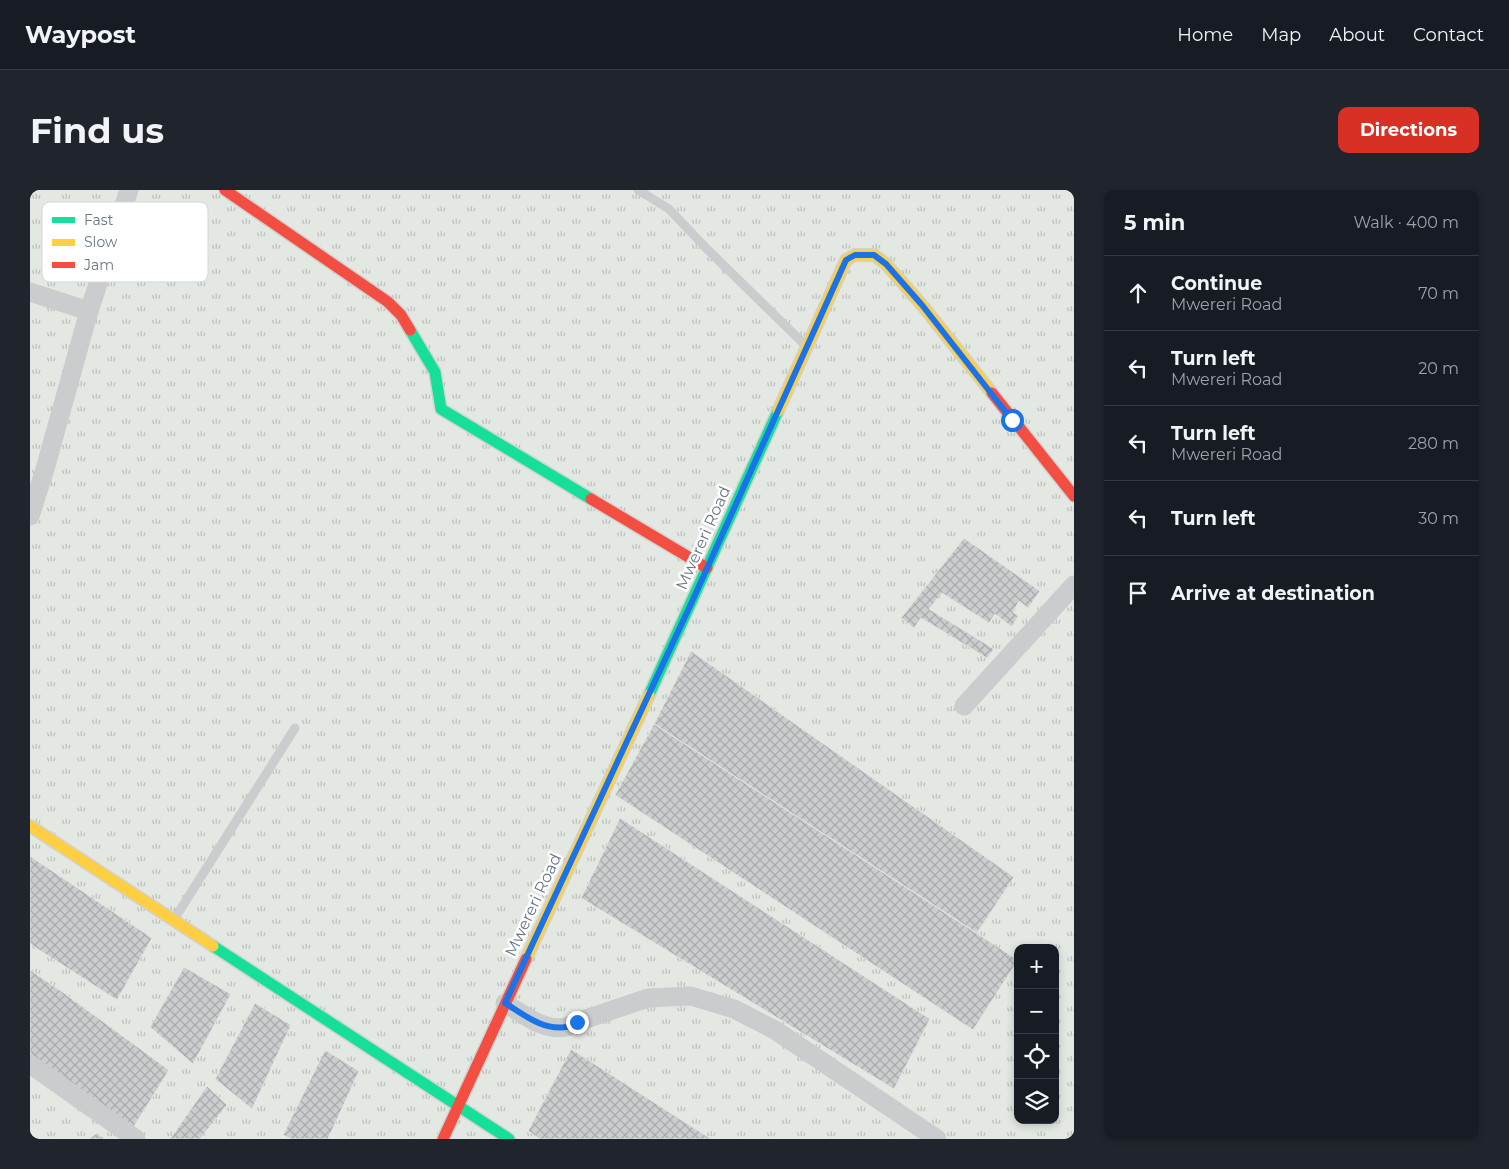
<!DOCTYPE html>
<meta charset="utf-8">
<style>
body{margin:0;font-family:Montserrat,sans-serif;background:#20242c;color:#f1f3f6}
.controls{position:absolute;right:15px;bottom:15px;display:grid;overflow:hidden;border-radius:10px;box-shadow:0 2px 8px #0003}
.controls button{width:45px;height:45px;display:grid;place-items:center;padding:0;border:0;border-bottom:1px solid #363941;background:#171b24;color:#f1f3f6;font:25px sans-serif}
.stop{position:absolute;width:15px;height:15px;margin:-11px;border:4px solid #1a73e8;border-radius:50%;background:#fff}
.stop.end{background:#1a73e8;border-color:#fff;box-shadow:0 1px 5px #0008}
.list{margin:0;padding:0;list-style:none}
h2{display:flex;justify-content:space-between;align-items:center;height:65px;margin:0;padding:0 20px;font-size:21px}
h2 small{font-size:16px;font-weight:400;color:#9ea1a6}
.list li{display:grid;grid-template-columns:32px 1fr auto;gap:15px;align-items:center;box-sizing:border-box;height:75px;padding:0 20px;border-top:1px solid #363941}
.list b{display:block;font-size:19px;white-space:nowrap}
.list p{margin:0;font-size:16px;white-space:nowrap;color:#9ea1a6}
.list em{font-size:16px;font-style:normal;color:#9ea1a6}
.icon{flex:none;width:28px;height:28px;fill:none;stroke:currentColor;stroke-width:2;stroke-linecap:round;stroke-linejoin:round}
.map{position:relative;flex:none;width:1044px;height:949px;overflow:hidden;border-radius:10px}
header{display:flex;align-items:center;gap:30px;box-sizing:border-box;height:70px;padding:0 25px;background:#171b24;border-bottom:1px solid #363941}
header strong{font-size:24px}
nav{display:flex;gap:28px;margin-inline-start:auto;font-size:18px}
.intro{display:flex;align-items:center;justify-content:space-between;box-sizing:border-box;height:120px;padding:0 30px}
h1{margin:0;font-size:35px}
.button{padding:12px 22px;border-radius:10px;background:#d93025;color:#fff;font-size:18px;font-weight:700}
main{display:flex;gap:30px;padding:0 30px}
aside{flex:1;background:#171b24;border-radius:10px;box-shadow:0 2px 8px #0003}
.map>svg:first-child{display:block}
.grass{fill:url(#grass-tufts);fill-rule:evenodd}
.building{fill:url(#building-cross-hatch);stroke:#e4e4e4}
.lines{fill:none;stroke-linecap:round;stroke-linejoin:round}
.fast-casing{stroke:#d1d2d2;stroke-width:14}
.slow-casing{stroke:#d1d2d2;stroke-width:14}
.jam-casing{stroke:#d1d2d2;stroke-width:14}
.lane{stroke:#cacccd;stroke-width:9}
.street{stroke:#cacccd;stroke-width:19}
.fast{stroke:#16e098;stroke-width:11}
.slow{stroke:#ffcf43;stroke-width:11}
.jam{stroke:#f24e42;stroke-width:11}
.route{stroke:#1a73e8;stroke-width:6}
.labels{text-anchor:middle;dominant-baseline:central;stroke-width:5;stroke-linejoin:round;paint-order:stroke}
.street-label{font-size:16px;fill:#667783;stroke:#fff}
.key{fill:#fff;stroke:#d1d6da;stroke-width:1}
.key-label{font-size:14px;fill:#667783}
</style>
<header>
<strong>Waypost</strong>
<nav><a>Home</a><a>Map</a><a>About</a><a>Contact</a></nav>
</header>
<div class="intro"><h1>Find us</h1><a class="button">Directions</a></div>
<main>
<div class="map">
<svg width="1044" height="949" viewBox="0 0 1044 949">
<defs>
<pattern id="grass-tufts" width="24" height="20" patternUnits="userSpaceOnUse" patternTransform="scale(1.25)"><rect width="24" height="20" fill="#e4e8e2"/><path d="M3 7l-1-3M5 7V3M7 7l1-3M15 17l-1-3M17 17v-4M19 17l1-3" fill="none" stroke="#bdc1bd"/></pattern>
<pattern id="building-cross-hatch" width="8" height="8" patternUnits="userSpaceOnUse" patternTransform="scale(1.25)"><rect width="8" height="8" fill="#cccdce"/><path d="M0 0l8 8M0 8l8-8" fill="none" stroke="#a9abad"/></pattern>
</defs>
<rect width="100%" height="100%" fill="#f5f5f4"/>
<path class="grass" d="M0,0h1044v949h-1044zM988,758h37v172h-37z"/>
<g class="building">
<polygon points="934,348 1010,401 998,418 989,411 983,422 988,426 982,437 965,424 959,433 912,403 899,419 964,459 957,468 891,428 884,438 871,428"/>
<polygon points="661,461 984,687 947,743 624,534"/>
<polygon points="624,534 988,770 943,840 585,605"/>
<polygon points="590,628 900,829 864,899 551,708"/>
<polygon points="0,666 122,748 87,810 0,754"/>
<polygon points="154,777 201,804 163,874 120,837"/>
<polygon points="0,780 34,803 139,880 103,938 0,865"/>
<polygon points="225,813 261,835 222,919 185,889"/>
<polygon points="541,859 681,949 510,949 498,941"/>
<polygon points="295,860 329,881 298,949 262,949 253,945"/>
<polygon points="177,896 197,915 170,949 140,949"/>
<polygon points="67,943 75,949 59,949"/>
</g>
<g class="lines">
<g class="fast-casing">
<g id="fast">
<polyline points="380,140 405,182 411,219 561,309"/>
<polyline points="619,505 748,221"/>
<polyline points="183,756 479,949"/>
</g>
</g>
<g class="slow-casing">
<g id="slow">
<polyline points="748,221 816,70 825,65 844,65 856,74 892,115 962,203"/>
<polyline points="0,636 183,756"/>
<polyline points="496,769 619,505"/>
</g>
</g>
<g class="jam-casing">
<g id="jam">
<polyline points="195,0 358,112 371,125 380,140"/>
<polyline points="962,203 1044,306"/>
<polyline points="561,309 677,378"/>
<polyline points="413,949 496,769"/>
</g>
</g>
<g class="lane">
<polyline points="608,0 639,19 676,58 775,155"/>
<polyline points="145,728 265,538"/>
</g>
<g class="street">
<polyline points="0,102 59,121"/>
<polyline points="0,326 15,279 59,121 99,0"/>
<polyline points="934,516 1044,395"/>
<path d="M475,813c18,11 39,29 61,24 4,-1 8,-4 11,-5l71,-24 43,-2 43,13 41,21 162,109"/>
<polyline points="0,874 106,949"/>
</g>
<use href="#fast" class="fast"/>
<use href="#slow" class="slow"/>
<use href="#jam" class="jam"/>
</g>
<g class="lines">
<path class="route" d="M547,832c-3,1 -8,4 -11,5 -23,4 -43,-13 -61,-24l185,-397 156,-346 9,-5h19l12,9 36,41 90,115"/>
</g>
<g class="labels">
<g class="street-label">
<text transform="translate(673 348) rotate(-66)">Mwereri Road</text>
<text transform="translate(503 715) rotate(-65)">Mwereri Road</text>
</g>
</g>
<rect x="12" y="12" width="166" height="80" rx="8" class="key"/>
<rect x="22" y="27" width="23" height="6" fill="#16e098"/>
<rect x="22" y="49" width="23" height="7" fill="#ffcf43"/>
<rect x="22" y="72" width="23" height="6" fill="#f24e42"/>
<g class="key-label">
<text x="54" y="35">Fast</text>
<text x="54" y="57">Slow</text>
<text x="54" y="80">Jam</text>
</g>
</svg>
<div class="controls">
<button>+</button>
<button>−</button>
<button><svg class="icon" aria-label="locate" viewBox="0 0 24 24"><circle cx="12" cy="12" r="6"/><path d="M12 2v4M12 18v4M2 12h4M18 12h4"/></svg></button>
<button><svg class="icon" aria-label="layers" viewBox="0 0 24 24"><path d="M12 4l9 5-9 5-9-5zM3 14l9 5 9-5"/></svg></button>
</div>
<div class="stop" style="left:982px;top:230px"></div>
<div class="stop end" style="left:547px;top:832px"></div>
</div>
<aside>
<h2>5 min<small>Walk · 400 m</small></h2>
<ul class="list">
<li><svg class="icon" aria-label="ahead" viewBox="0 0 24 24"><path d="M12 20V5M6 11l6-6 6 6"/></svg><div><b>Continue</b><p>Mwereri Road</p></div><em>70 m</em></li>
<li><svg class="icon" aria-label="left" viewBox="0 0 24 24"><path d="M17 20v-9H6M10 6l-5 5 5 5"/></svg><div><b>Turn left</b><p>Mwereri Road</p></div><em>20 m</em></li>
<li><svg class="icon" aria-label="left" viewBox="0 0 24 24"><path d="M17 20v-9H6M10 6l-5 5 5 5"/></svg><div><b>Turn left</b><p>Mwereri Road</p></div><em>280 m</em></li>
<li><svg class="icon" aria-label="left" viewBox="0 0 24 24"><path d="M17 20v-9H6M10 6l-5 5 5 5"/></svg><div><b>Turn left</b></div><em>30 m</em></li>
<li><svg class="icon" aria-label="arrive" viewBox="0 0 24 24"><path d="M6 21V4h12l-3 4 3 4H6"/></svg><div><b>Arrive at destination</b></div></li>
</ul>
</aside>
</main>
